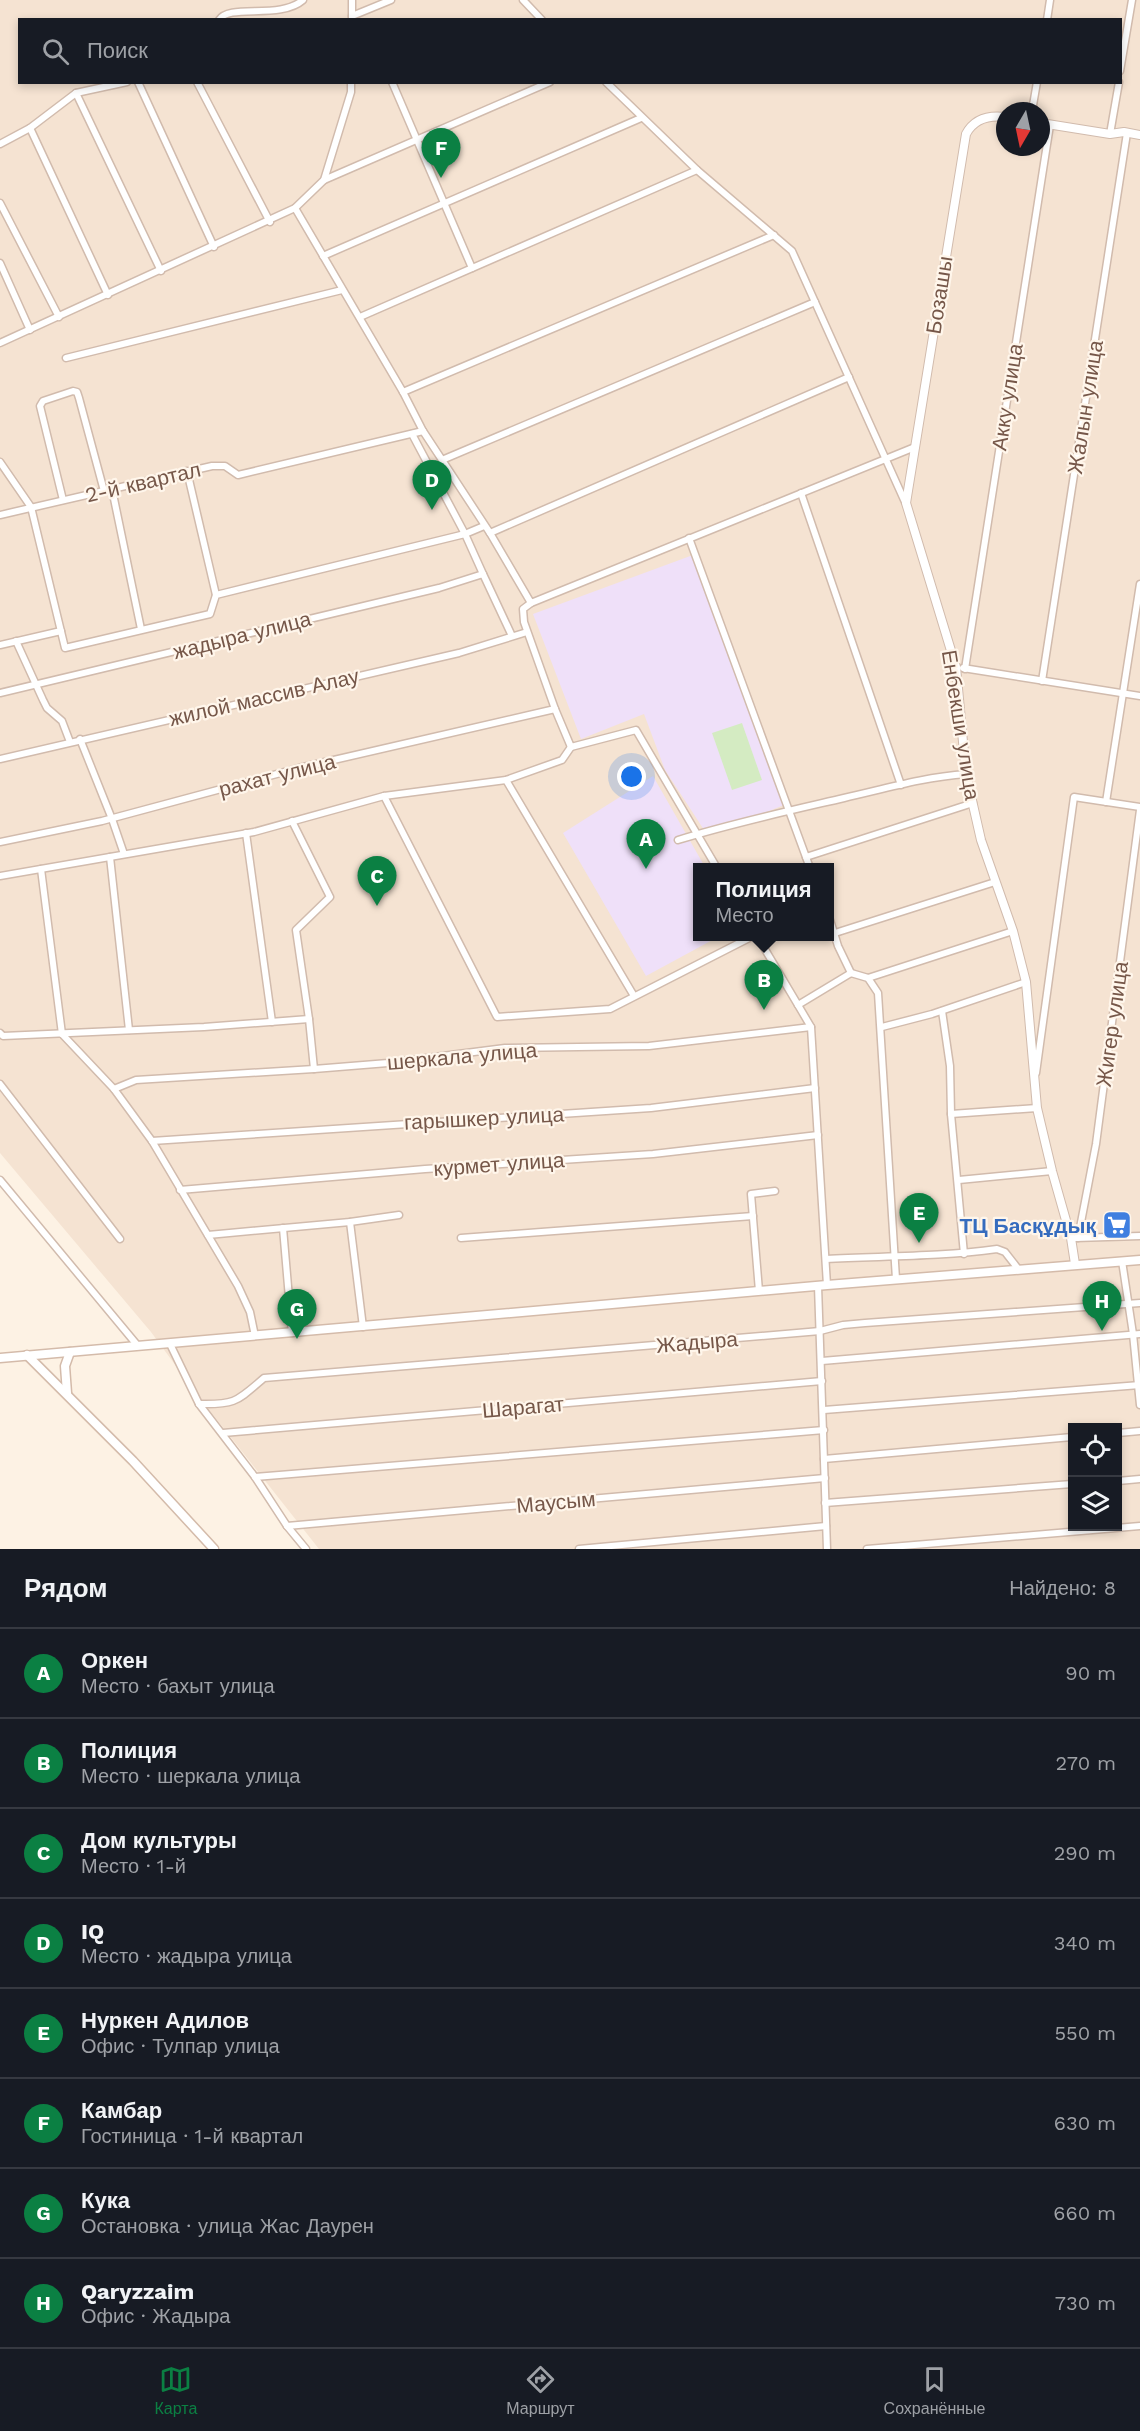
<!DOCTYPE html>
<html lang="ru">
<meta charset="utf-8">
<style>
body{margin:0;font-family:"Work Sans",sans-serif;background:#242831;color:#f1f3f6}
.controls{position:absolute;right:18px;bottom:18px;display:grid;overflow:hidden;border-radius:0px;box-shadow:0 3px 9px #0003}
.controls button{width:54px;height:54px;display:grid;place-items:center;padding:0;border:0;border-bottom:2px solid #363941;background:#171b24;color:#f1f3f6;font:30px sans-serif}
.compass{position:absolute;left:996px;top:102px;width:54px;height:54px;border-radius:50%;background:#171b24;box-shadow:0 3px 9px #0003;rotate:189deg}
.you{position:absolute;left:632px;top:777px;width:21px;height:21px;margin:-15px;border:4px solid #fff;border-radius:50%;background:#1a73e8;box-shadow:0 0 0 9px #1a73e833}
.badge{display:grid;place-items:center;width:39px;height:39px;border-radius:50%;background:#0b8043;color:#fff;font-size:20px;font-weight:700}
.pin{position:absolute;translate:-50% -50px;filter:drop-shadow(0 2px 3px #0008)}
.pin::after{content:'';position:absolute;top:32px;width:21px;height:18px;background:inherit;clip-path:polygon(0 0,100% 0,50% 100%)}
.popup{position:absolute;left:693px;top:863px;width:141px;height:78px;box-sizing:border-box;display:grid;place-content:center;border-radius:0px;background:#171b24;filter:drop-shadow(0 2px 4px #0005);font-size:20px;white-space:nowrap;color:#9ea1a6}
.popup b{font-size:22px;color:#f1f3f6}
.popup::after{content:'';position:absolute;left:50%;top:100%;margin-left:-12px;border:12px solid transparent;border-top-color:#171b24}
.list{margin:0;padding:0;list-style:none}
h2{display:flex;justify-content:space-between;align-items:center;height:78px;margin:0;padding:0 24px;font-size:26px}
h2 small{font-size:20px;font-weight:400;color:#9ea1a6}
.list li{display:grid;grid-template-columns:39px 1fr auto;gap:18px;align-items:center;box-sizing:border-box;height:90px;padding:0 24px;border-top:2px solid #363941}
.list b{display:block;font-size:22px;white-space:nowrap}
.list p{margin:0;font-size:20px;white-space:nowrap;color:#9ea1a6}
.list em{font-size:20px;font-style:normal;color:#9ea1a6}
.icon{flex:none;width:33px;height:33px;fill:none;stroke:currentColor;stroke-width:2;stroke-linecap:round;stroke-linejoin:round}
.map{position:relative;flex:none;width:1140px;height:1549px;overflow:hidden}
.search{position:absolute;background:#171b24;box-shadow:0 3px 9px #0003;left:18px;right:18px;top:18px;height:66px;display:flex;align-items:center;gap:15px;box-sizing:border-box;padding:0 21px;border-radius:0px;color:#9ea1a6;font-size:22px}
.sheet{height:798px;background:#171b24}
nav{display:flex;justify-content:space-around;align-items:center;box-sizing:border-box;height:84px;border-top:2px solid #363941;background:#171b24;font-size:16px;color:#9ea1a6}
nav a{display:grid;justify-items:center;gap:3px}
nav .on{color:#0b8043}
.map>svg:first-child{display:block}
.residential{fill:#f5e3d2;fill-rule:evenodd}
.education{fill:#efe0f9}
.green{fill:#d4ebc2}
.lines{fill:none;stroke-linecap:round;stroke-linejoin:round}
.minor-casing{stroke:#d1bbad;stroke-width:9}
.tertiary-casing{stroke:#d1bbad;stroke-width:10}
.secondary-casing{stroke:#d4bbaa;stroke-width:11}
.minor{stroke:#fff;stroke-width:6}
.tertiary{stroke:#fff;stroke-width:8}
.secondary{stroke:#fff;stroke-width:8}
.labels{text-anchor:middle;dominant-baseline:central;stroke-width:4.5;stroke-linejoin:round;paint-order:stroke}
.street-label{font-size:21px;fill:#765749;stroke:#fff6eb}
.shop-label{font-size:21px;font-weight:bold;fill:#366cbe;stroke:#fff6eb;text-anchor:end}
</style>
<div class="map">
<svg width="1140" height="1549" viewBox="0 0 1140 1549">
<rect width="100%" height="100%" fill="#fdf2e4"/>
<path class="residential" d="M0,0h1140v1549h-821l-124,-157 -44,-60 -151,-179zM20,20h1100v62h-1100zM1005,111h36v36h-36zM698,868h132v68h-132zM1072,1428h46v98h-46z"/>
<g class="education">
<polygon points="693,555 784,805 708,836 665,770 644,714 581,739 533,614"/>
<polygon points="653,776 705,867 698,868 698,936 718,937 646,976 563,833"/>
</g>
<polygon class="green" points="742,723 762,780 732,790 712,733"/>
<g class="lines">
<g class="minor-casing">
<g id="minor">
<polyline points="523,0 542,20"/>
<polyline points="352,16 352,0"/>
<path d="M219,20c10,-17 61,0 84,-20"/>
<polyline points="352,20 352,16 391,0"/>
<polyline points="1047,20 1050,0"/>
<polyline points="1120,71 1132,0"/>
<polyline points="138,82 214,247"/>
<polyline points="197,82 270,222"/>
<polyline points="392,82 472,268"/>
<polyline points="606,82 697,170 792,251 905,502"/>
<polyline points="76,93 161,271"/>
<polyline points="1032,111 1037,82"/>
<polyline points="30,128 108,295"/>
<polyline points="1110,134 1119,82"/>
<polyline points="0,144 30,128 76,93 127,82"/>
<polyline points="324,180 550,82"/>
<polyline points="0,203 59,317"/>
<polyline points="295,208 403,392 423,431 490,533 531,603 915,447"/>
<polyline points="323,256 641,118"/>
<polyline points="0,263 30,330"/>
<polyline points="360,317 697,170"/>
<polyline points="0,343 295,208 324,180 351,92 351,82"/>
<polyline points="66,358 342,290"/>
<polyline points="403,392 774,235"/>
<polyline points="412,434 465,534 483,574"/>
<polyline points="442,460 815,302"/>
<polyline points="0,462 31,507 65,648 210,614 216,595 465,534 484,526"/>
<polyline points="187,471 216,595"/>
<polyline points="112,489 141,629"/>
<polyline points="801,493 901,785"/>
<polyline points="63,500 40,406 43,401 73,391 77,392 79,398 104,491"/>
<polyline points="0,515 212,466 225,466 238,475 423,431"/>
<polyline points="490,533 849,377"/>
<polyline points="689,538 810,868"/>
<polyline points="531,603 523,609 524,622 555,709 571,747 636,730 717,868"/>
<polyline points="16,641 43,700 47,708 62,721 70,742"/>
<polyline points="0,645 61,631"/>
<polyline points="963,668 1140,696"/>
<polyline points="965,669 1050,125"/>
<polyline points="1042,681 1127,133"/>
<polyline points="0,693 439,588 483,574 512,636"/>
<polyline points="80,739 112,819 124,854"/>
<polyline points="0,759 459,653 527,632"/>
<polyline points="506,780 634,996"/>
<polyline points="384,796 497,1017 610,1009 753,936"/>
<polyline points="1106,802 1140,584"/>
<polyline points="292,821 330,897 296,930 309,1019 314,1069"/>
<polyline points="246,833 272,1022"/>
<path d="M678,840c55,-17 110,-29 166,-42 40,-9 80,-21 122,-24"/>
<polyline points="0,842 102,821 299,768 555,709"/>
<polyline points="110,857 129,1030"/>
<polyline points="806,857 973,803"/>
<polyline points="41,869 62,1034"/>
<polyline points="0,876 254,832 384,796 506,780 562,760 571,747"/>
<polyline points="830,920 838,946 851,973"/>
<polyline points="835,933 995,882"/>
<polyline points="757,936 798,1005"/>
<polyline points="868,978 1013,931"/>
<polyline points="942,1011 950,1066 951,1114 964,1254"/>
<polyline points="882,1027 932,1014 1026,982"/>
<polyline points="0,1033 3,1036 204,1027 309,1019"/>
<polyline points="62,1034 114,1089 152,1141 238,1286 250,1312 255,1336"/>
<polyline points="1036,1073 1074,797 1140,807"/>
<polyline points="0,1084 120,1239"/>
<polyline points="114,1089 136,1080 314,1069 388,1063 505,1048 649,1046 811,1027"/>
<polyline points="951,1114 1037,1108"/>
<polyline points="152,1141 651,1108 815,1088"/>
<polyline points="0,1180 138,1346"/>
<polyline points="959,1180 1052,1171"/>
<polyline points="180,1190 425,1169 653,1154 818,1135"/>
<polyline points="350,1222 363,1327"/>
<polyline points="283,1228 292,1333"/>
<polyline points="208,1235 350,1222 399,1215"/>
<polyline points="461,1238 753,1216"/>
<polyline points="1075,1238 1140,1236"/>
<polyline points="1078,1238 1096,1144 1140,810"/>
<path d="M826,1259c57,-3 114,-2 171,-10l8,3 14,18"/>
<polyline points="1122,1261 1133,1334 1140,1405"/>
<polyline points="827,1285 811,1027 798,1005 851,973 868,978 878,993 896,1279"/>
<polyline points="818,1286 827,1549"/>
<polyline points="759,1291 751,1194 775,1191"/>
<polyline points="170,1344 199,1404 255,1477 287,1526 306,1549"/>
<polyline points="822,1361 1140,1334"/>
<path d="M199,1404c37,1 38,-3 65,-26l556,-47 23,-6 22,-2 275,-20"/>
<polyline points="824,1410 1140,1385"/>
<polyline points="223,1433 822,1381"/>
<polyline points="1118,1433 1140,1431"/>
<polyline points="824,1459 1072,1437"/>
<polyline points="255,1477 824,1430"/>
<polyline points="1118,1481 1140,1479"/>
<polyline points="825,1503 1072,1484"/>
<polyline points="287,1526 825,1478"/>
<polyline points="579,1549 826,1526"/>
<polyline points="867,1549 1140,1526"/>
</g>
</g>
<g class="tertiary-casing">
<g id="tertiary">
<path d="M1005,117c-17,-2 -31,2 -39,17l-60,369 50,164 10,107 15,66 32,91 13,51 11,126 15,63 19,67 4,26"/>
<polyline points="1041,123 1110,134 1124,132 1140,135"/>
</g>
</g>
<g class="secondary-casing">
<g id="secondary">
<polyline points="27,1355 133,1461 214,1549"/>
<polyline points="0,1358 827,1285 1140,1260"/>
<polyline points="67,1393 65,1366 70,1352"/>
</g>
</g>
<use href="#minor" class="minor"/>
<use href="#tertiary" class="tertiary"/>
<use href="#secondary" class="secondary"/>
</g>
<defs>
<g id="supermarket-square" transform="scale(1.5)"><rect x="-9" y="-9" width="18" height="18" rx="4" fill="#3f7fe0" stroke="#fff6eb"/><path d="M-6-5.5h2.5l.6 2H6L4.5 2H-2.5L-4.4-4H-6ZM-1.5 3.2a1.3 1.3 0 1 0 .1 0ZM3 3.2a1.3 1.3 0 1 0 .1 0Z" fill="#fff"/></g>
</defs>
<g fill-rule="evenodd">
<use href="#supermarket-square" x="1117" y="1225"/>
</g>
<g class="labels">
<g class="street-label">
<text transform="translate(939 295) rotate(-81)">Бозашы</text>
<text transform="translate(1007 397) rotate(-81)">Акку улица</text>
<text transform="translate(1085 407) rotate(-81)">Жалын улица</text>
<text transform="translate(143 482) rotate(-13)">2-й квартал</text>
<text transform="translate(242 635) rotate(-14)">жадыра улица</text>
<text transform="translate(264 697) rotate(-13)">жилой массив Алау</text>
<text transform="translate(961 725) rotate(81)">Енбекши улица</text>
<text transform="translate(277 775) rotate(-14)">рахат улица</text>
<text transform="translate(1112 1024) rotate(-82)">Жигер улица</text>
<text transform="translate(462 1056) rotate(-5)">шеркала улица</text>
<text transform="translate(484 1118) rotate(-3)">гарышкер улица</text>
<text transform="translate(499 1164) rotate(-4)">курмет улица</text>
<text transform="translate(697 1342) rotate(-5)">Жадыра</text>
<text transform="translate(523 1407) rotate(-5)">Шарагат</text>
<text transform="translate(556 1502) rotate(-5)">Маусым</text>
</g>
<g class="shop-label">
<text x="1096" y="1225">ТЦ Басқұдық</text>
</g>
</g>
</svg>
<div class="controls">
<button><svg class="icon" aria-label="locate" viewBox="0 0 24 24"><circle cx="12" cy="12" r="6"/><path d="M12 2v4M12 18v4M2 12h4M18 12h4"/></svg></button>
<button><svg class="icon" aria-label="layers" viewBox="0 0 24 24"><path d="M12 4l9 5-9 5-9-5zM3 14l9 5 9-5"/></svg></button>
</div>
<svg class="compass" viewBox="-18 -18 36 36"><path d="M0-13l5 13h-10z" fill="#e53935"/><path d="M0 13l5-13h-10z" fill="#9ea1a6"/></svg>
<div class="you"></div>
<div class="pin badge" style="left:646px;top:869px">A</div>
<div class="pin badge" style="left:764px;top:1010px">B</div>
<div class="popup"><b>Полиция</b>Место</div>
<div class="pin badge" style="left:377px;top:906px">C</div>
<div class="pin badge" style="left:432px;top:510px">D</div>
<div class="pin badge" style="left:919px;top:1243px">E</div>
<div class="pin badge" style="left:441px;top:178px">F</div>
<div class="pin badge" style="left:297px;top:1339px">G</div>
<div class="pin badge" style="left:1102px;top:1331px">H</div>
<div class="search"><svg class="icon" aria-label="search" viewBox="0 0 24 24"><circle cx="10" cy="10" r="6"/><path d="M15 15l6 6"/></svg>Поиск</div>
</div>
<section class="sheet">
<h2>Рядом<small>Найдено: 8</small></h2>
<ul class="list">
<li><span class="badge">A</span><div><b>Оркен</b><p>Место · бахыт улица</p></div><em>90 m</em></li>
<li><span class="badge">B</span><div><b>Полиция</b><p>Место · шеркала улица</p></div><em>270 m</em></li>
<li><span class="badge">C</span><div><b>Дом культуры</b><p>Место · 1-й</p></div><em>290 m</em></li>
<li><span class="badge">D</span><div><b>IQ</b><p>Место · жадыра улица</p></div><em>340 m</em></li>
<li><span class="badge">E</span><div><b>Нуркен Адилов</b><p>Офис · Тулпар улица</p></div><em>550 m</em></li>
<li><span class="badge">F</span><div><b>Камбар</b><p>Гостиница · 1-й квартал</p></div><em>630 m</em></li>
<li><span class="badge">G</span><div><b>Кука</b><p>Остановка · улица Жас Даурен</p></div><em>660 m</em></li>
<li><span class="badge">H</span><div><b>Qaryzzaim</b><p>Офис · Жадыра</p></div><em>730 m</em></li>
</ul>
</section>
<nav>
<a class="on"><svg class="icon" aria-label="map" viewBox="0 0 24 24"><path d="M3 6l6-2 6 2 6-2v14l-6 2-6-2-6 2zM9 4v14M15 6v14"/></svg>Карта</a>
<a><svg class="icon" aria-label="directions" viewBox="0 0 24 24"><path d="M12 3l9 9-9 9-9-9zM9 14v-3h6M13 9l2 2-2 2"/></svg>Маршрут</a>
<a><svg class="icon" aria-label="saved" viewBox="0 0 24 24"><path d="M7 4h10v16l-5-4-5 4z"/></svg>Сохранённые</a>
</nav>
